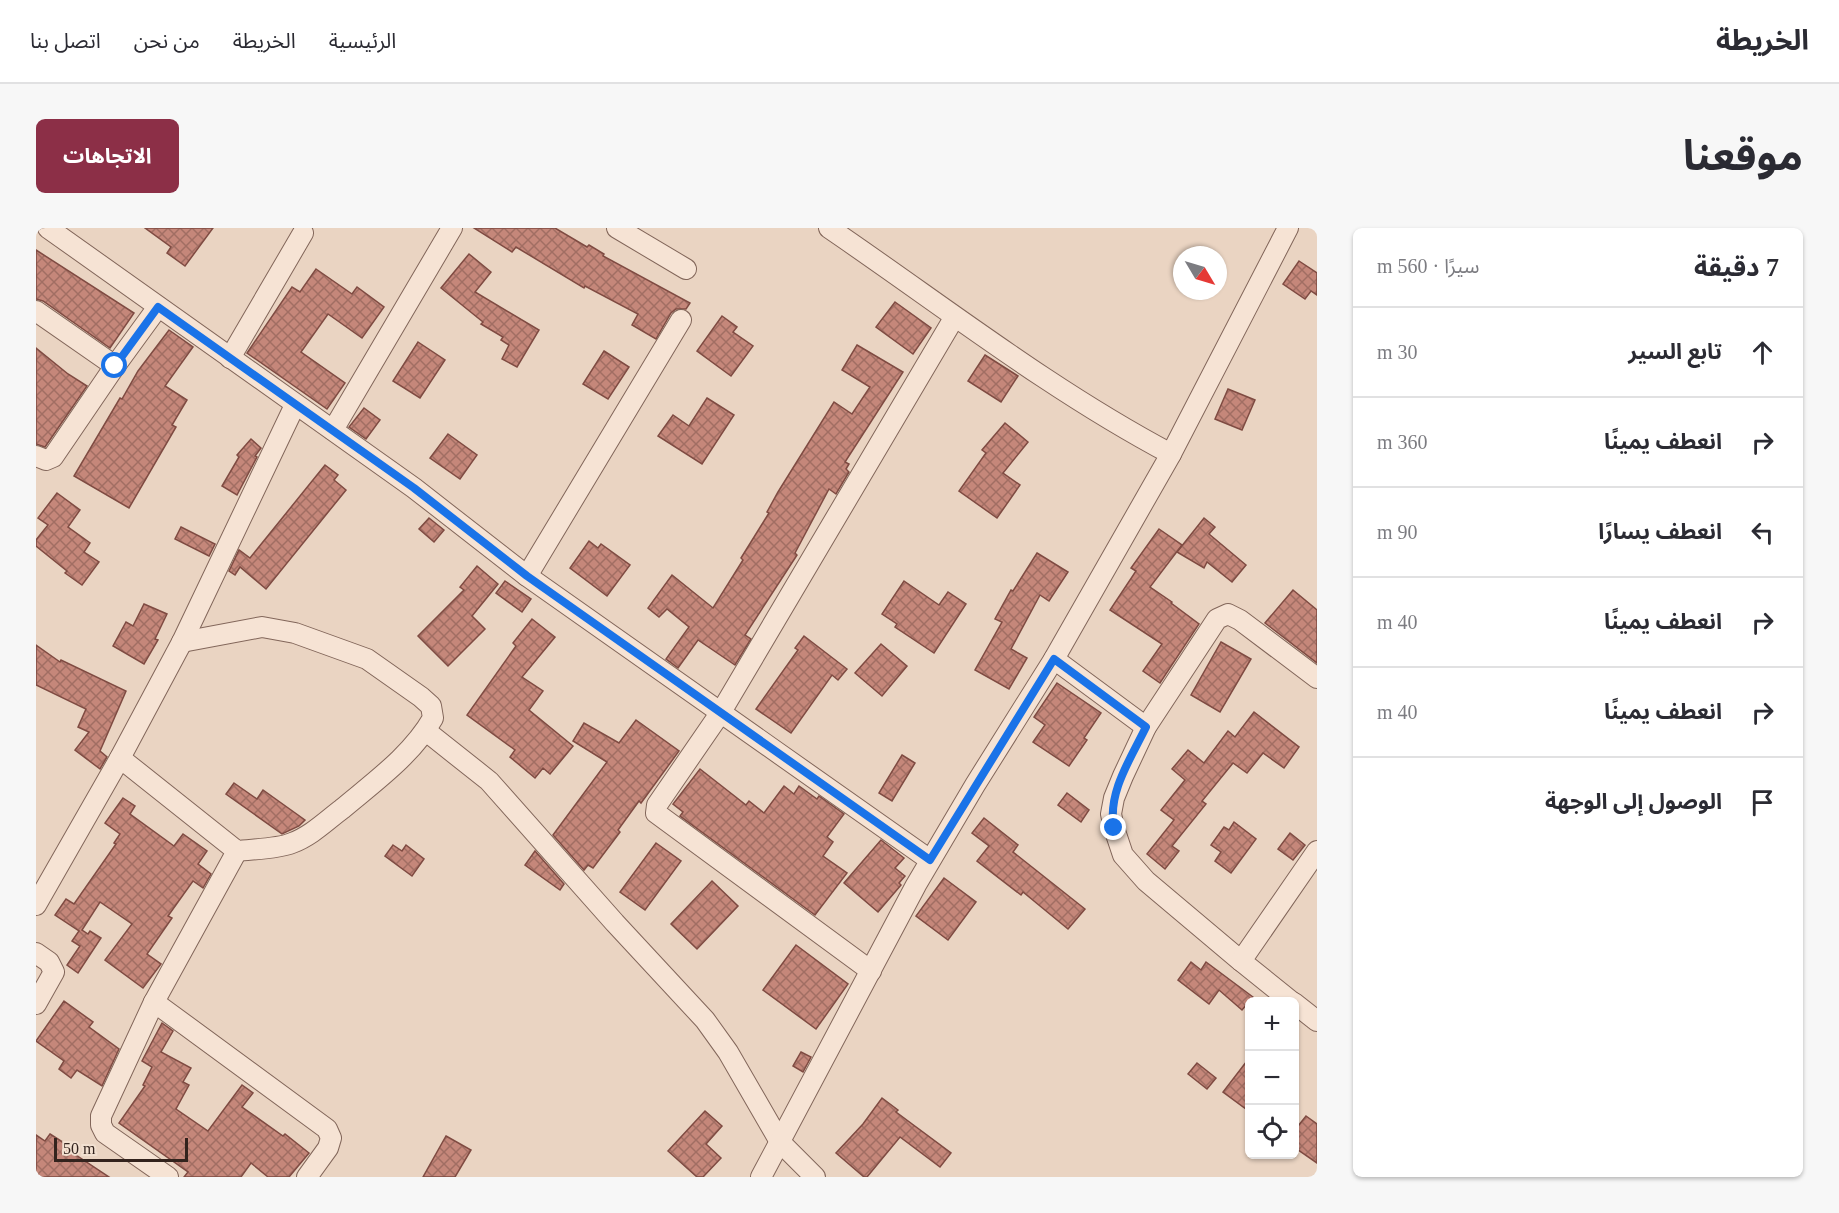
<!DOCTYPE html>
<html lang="ar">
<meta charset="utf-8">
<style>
body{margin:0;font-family:"Times New Roman","Noto Sans Arabic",serif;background:#f7f7f7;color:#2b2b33;direction:rtl}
.controls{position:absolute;right:18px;bottom:18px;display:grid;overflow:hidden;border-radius:9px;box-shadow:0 2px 4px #0004}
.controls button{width:54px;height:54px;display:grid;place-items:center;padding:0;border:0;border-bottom:2px solid #e1e1e2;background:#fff;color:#2b2b33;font:30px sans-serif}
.compass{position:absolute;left:1137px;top:18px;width:54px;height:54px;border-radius:50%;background:#fff;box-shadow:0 2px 4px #0004;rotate:128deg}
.scale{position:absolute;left:18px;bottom:15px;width:134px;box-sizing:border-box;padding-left:6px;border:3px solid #33231d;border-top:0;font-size:16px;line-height:21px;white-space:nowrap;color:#33231d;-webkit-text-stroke:4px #f2e0d0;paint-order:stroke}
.stop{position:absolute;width:18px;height:18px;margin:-14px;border:4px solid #1a73e8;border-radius:50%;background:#fff}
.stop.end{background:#1a73e8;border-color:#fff;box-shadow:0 2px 6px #0008}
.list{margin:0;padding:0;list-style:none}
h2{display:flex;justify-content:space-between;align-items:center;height:78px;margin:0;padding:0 24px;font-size:26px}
h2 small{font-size:20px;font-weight:400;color:#7c7c81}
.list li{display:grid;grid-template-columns:39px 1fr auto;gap:18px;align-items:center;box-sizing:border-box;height:90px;padding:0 24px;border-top:2px solid #e1e1e2}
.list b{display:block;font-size:22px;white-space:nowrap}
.list em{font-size:20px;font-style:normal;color:#7c7c81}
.icon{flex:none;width:33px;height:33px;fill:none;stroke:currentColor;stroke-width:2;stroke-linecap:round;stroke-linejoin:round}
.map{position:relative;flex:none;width:1281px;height:949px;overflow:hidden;direction:ltr;border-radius:9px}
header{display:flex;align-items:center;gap:36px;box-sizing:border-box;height:84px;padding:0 30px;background:#fff;border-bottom:2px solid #e1e1e2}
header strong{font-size:28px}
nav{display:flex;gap:33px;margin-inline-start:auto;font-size:21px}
.intro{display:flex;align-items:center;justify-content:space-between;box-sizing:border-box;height:144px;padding:0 36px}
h1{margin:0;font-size:42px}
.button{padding:15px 27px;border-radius:9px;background:#8c2f47;color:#fff;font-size:21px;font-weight:700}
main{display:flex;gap:36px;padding:0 36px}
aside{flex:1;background:#fff;border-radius:9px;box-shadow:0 2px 4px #0004}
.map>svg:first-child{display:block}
.building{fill:url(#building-cross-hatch);stroke:#7f4b42;stroke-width:1.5}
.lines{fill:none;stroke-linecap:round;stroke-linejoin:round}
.street-casing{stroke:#82665a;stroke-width:22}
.street{stroke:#f6e3d4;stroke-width:20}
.route{stroke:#1a73e8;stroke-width:8}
</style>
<header>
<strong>الخريطة</strong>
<nav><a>الرئيسية</a><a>الخريطة</a><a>من نحن</a><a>اتصل بنا</a></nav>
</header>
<div class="intro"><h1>موقعنا</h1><a class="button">الاتجاهات</a></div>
<main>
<aside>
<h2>7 دقيقة<small>سيرًا · 560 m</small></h2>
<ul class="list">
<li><svg class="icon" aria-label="ahead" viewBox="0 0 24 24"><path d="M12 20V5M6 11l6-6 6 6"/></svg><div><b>تابع السير</b></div><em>30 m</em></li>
<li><svg class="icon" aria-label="right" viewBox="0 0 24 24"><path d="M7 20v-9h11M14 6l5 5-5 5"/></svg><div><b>انعطف يمينًا</b></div><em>360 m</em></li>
<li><svg class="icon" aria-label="left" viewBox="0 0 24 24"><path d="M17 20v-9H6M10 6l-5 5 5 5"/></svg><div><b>انعطف يسارًا</b></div><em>90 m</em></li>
<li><svg class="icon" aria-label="right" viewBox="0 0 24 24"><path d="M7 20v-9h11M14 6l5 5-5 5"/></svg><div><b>انعطف يمينًا</b></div><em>40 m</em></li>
<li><svg class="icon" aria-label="right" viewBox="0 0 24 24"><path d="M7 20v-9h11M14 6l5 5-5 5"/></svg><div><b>انعطف يمينًا</b></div><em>40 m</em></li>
<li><svg class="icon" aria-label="arrive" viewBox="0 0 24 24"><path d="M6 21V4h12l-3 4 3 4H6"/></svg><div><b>الوصول إلى الوجهة</b></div></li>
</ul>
</aside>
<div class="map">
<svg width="1281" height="949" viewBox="0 0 1281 949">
<defs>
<pattern id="building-cross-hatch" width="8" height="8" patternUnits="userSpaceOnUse" patternTransform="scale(1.5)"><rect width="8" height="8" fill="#c5877a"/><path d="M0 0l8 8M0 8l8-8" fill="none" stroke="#a16e63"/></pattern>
</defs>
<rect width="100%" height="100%" fill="#ead4c2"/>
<g class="building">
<polygon points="109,0 177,0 149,38 131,25 135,19"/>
<polygon points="438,0 519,0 551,19 553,17 568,26 567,28 654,75 650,81 640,81 635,85 620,111 596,97 602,86 549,58 548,60 480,19 476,24"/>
<polygon points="0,22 98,85 74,120 7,73 0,71"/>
<polygon points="433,26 455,44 439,64 503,102 481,139 466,131 473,117 465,112 467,109 445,96 447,94 405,60"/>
<polygon points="1263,33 1281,45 1281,67 1275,63 1269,71 1247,56"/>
<polygon points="280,41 316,66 321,59 348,79 326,110 292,86 265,124 309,155 291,181 211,125 256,59 264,64"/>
<polygon points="859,74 895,100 877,126 840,99"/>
<polygon points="686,88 701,99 697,104 717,118 695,148 661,123"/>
<polygon points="133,102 157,119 129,158 151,172 136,197 140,199 93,280 38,248 84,170 86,171 102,143"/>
<polygon points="382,114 409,132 384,170 357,153"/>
<polygon points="821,117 867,144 809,234 813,236 810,241 813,244 800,266 793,261 759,325 761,327 709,407 715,411 699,437 662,412 642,440 630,431 653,399 631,381 623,389 612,380 636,347 677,380 707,332 705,330 733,285 731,284 742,264 798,174 816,186 834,159 806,142"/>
<polygon points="0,120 32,146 51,158 9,219 0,216"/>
<polygon points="568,123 593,139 572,171 547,156"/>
<polygon points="949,127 982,148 965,174 932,153"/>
<polygon points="1192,161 1219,172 1206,202 1179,191"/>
<polygon points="671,170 698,187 666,236 622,208 637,187 653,198"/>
<polygon points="328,180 344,192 330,211 313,199"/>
<polygon points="969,195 992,214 967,245 984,257 961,290 923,263 950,225 946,222"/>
<polygon points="412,206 441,227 424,251 394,230"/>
<polygon points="215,211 225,220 219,228 221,229 201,267 186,258 203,229 201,227"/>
<polygon points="289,237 302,247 298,252 310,262 230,361 204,339 199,347 193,343 203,322 214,330"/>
<polygon points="21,265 44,282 32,299 54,315 48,324 63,334 46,357 29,345 31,343 0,318 0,312 12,297 2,290"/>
<polygon points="393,290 408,302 398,314 383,301"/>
<polygon points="1168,290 1179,299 1173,306 1210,337 1196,354 1171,334 1168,340 1141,324"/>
<polygon points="145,299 179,316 173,328 139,311"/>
<polygon points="1123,301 1146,317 1114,359 1136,374 1135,375 1163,396 1124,455 1107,443 1126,416 1074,382 1100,343 1095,340"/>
<polygon points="553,313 562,320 565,316 594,337 571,368 534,340"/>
<polygon points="1001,325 1032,344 1013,373 1004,367 975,421 991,430 973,461 939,442 966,394 959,391 975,362 977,363"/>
<polygon points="441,338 462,356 436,388 449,401 412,438 382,408 428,362 424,359"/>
<polygon points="469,353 495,371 486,384 460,365"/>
<polygon points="868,353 903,377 912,364 930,376 898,425 859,399 861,396 846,386"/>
<polygon points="1257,362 1281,382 1281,435 1229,395"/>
<polygon points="108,376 131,386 119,411 122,412 108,436 77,418 90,394 97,398"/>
<polygon points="496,391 519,409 486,449 507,463 493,482 537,518 514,546 507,540 499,550 474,529 479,522 431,487 480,418 477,415"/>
<polygon points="768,408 811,441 802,452 796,447 755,505 720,481 762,422 759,420"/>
<polygon points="1185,414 1215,431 1184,484 1155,467"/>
<polygon points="845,416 871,438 846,468 819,445"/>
<polygon points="0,417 24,434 25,432 90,463 64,523 71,529 64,541 39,522 53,504 42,499 50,481 0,457"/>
<polygon points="1021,455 1065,485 1048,510 1051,512 1033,538 997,514 1009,497 998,489"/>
<polygon points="1218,484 1263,519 1248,540 1227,525 1211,545 1197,535 1166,573 1170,576 1136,618 1143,623 1129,641 1111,626 1138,592 1125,582 1149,552 1136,541 1152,522 1168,535 1192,503 1199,509"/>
<polygon points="600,492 643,523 605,575 603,573 582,602 584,604 557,640 552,637 548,642 517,607 571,534 537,513 548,495 583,515"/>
<polygon points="866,527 879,535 856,573 843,565"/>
<polygon points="664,541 710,577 713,573 728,585 748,558 758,566 763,558 781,571 783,568 808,586 791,609 797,614 787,628 811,645 779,687 644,588 647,584 637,576"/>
<polygon points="198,555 221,571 227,562 269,592 263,598 246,606 190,566"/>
<polygon points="1031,565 1053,582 1045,594 1022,577"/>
<polygon points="87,570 99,578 94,586 138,618 147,606 171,623 162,636 175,646 167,660 157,653 132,688 136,690 111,726 125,736 107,760 69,732 96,696 64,674 46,702 52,706 54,703 65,710 42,745 31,737 44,718 36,713 43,703 19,687 30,671 38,676 80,616 78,615 84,606 69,595"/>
<polygon points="948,590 982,617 977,624 1049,681 1032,701 987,664 985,667 941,633 953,618 936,605"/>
<polygon points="1198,594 1220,611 1195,645 1179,633 1185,624 1175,617 1188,599 1193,602"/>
<polygon points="1254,605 1269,617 1257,632 1242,621"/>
<polygon points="845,612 868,630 859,640 869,648 863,655 865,657 842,684 808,655"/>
<polygon points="620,615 645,633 609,682 584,664"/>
<polygon points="357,617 366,623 370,617 388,631 376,648 349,628"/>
<polygon points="499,623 528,656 524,662 489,637"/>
<polygon points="908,650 940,674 912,712 880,688"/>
<polygon points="676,653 702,678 661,721 635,696"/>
<polygon points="760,717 812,756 780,801 727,762"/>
<polygon points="1155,734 1165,742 1170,734 1217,769 1206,782 1183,762 1173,776 1142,752"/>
<polygon points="28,773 57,794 53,799 83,821 66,858 41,842 35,850 23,841 28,833 0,813"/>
<polygon points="126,795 137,803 125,824 155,840 147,854 153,857 140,881 172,903 206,857 217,865 206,879 247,908 249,906 273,925 253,949 232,949 215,935 205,949 148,949 152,944 83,895 109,858 107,857 116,839 106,833"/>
<polygon points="765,824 775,829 767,844 757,838"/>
<polygon points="1214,829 1214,884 1187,864"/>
<polygon points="1161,835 1180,850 1171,861 1152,846"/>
<polygon points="846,870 862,882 860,884 915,925 904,939 864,909 831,949 828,949 800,925 827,896"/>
<polygon points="669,883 686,898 670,916 685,930 667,949 661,949 632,923"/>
<polygon points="1270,888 1281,896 1281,935 1258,919 1258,903"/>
<polygon points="14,906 36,920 34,923 73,949 5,949 0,946 0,907 9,913"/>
<polygon points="410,908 435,922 419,949 387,949"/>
</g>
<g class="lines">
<g class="street-casing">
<g id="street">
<polyline points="12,0 378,260 491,348 894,632"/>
<polyline points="581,0 650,41"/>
<polyline points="0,83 79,138"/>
<polyline points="194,130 267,5"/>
<polyline points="297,202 416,0"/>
<polyline points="1135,226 1252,0"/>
<polyline points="0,228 10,232 17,229 79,138 122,79"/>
<polyline points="491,348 645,92"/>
<polyline points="1018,431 1110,499"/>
<polyline points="390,503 453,553 579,695 669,792 692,824 744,914 779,949"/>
<path d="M84,530l117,93c16,-2 41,-2 55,-8 19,-7 34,-22 50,-34 32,-27 70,-54 91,-91l-2,-12 -10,-9 -54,-38 -72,-26 -33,-6 -80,15"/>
<polyline points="0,677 84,530 146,414 259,177"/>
<polyline points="0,725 13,734 18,744 0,776"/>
<polyline points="1205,733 1110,653 1087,627 1078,600 1075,586 1078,570 1087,548 1110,499 1181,391 1192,386 1204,392 1281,450"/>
<polyline points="835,743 620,585 621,577 685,484 918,90"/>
<polyline points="118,774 291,901 295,910 292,920 271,949"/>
<polyline points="1256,774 1205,733 1281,623"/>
<polyline points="1258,775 1281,793"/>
<polyline points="132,949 69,905 65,897 65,888 118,774 201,623"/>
<path d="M725,949l155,-292 59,-100 79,-126 117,-205c-121,-64 -229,-149 -342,-226"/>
</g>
</g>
<use href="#street" class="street"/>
</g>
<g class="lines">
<path class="route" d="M79,138l43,-59 256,181 113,88 403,284 124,-201 92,68c-15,31 -39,66 -32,101"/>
</g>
</svg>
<div class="controls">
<button>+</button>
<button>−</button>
<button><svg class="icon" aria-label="locate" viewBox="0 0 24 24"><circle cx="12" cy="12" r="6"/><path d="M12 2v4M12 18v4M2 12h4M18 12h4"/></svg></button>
</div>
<svg class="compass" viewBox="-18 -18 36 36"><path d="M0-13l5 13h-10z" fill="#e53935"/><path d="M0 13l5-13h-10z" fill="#7c7c81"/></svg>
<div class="scale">50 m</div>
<div class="stop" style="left:79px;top:138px"></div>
<div class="stop end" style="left:1078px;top:600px"></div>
</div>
</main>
